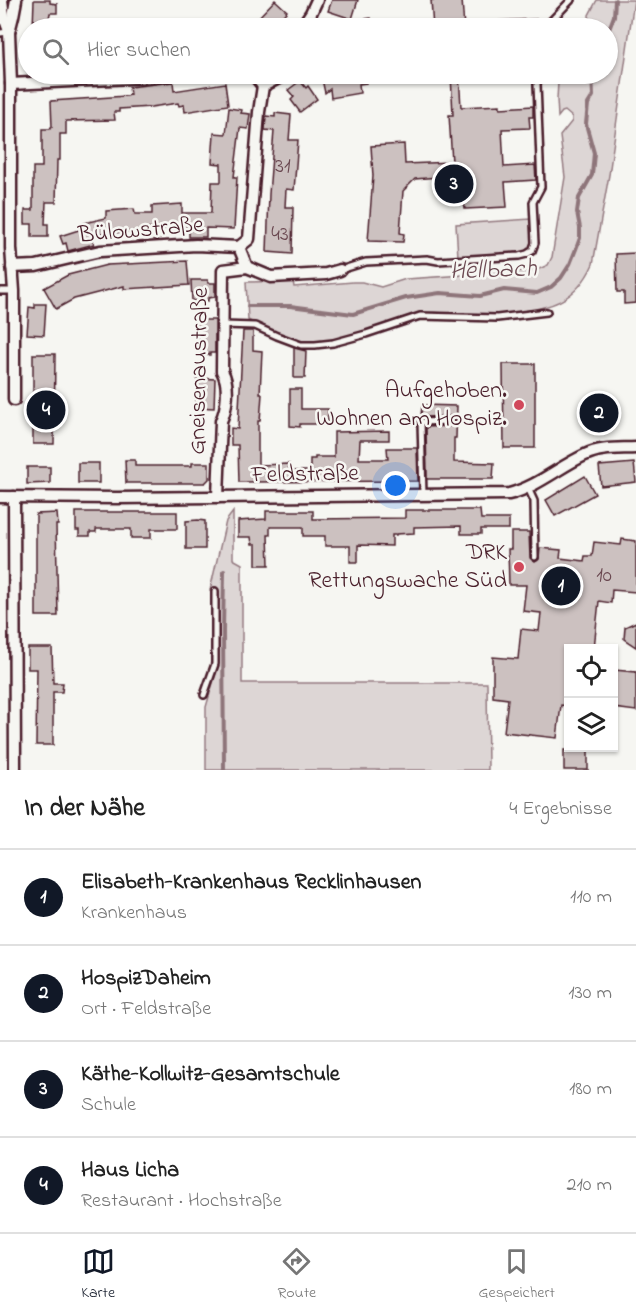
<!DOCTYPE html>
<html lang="de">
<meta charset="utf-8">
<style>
body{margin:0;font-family:"Indie Flower",sans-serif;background:#f6f6f6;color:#222}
.controls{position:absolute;right:18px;bottom:18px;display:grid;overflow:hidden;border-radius:0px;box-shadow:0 2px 4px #0004}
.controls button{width:54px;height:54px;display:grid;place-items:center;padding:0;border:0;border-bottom:2px solid #e0e0e0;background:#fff;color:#222;font:30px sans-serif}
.you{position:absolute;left:396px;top:486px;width:21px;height:21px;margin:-15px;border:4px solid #fff;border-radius:50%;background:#1a73e8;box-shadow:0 0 0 9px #1a73e833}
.badge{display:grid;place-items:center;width:39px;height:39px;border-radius:50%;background:#111827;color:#fff;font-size:20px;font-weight:700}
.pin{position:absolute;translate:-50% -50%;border:3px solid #fff;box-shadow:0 2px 6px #0006}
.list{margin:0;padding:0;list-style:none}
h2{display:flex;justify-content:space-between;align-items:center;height:78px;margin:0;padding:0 24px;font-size:26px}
h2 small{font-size:20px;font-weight:400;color:#767676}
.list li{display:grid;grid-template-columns:39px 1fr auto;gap:18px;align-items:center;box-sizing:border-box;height:96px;padding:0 24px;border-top:2px solid #e0e0e0}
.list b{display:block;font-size:22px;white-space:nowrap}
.list p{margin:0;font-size:20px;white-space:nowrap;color:#767676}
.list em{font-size:20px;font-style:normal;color:#767676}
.icon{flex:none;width:33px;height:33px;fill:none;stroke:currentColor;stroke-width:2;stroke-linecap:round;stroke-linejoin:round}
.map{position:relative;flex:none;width:636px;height:770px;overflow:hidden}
.search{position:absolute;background:#fff;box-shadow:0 2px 4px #0004;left:18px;right:18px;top:18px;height:66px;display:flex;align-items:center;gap:15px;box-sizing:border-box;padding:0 21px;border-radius:33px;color:#767676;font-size:22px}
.sheet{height:462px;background:#fff}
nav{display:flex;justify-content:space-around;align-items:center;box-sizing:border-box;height:84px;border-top:2px solid #e0e0e0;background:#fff;font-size:16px;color:#767676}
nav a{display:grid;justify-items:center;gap:3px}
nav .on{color:#111827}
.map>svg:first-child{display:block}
.green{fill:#ddd6d5;stroke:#947a80;stroke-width:1.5}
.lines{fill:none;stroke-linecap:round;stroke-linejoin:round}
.stream{stroke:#8e747a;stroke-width:4}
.building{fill:#ccc1c0;stroke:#4a1f2b;stroke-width:1.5}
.lane-casing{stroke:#4a1f2b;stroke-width:10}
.street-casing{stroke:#4a1f2b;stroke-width:15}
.lane{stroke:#f6f6f2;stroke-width:5}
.street{stroke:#f6f6f2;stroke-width:10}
.poi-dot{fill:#d1495b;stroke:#f6f6f2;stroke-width:2}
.labels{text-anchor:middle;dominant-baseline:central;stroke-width:5;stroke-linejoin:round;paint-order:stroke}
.number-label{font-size:21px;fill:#6a4850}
.street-label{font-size:24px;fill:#4a1f2b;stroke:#f6f6f2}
.poi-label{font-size:24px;fill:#4a1f2b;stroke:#f6f6f2;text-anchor:end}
.water-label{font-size:26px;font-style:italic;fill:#6c4a52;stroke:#f6f6f2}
</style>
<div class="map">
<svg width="636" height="770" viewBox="0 0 636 770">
<rect width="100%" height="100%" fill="#f6f6f2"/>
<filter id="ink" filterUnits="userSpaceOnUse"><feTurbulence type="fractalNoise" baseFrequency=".0167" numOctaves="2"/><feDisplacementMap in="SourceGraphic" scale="12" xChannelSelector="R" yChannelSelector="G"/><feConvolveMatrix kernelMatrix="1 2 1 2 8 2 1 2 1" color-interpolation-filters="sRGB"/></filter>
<g filter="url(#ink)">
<g class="green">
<path d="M597,0h37l-25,175 -16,89c-17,38 -43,44 -81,49 -8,1 -18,4 -27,4 -22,1 -45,-8 -68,-3 -36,9 -76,33 -114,29 -15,-2 -40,-16 -55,-23l-2,-38 47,-1 1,6 59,-5h9l19,5 25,-8 131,-9 11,-5 4,-8 13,-80 -5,-41 12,-15v-4l-7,-6 -3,1 -4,5 -1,-18 1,-16 12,-2 1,-7h37v-46h-18l-1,-13z"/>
<polygon points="531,219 532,244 524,252 458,257 456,224"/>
<polygon points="233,512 233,559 242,564 242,683 487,683 488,770 206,770 206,707 218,666 219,591 210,590 226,521"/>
</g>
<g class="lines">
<g class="stream">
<polyline points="608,32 614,16 615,0"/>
<polyline points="248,306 290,306 353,314 406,298 440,293 480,296 504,290 537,293 551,287 561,278 570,264 576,249 580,238 580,228 577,212 579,198 592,175 594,153 586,124 588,104 593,96 592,74"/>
<polyline points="224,770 223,631 224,571"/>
</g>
</g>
<g class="building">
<polygon points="34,0 50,0 50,3 57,4 57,13 50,13 49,18 47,18 47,28 33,28"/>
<polygon points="275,0 287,11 271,28 267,28 257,19"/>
<polygon points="332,0 358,0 352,19 328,11"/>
<polygon points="431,0 462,0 464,28 433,28"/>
<polygon points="371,18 373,28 335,28 334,23"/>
<polygon points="539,19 540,28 492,28 492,21"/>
<polygon points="328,74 364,74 366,83 359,84 360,93 331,98 330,89 325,93 321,75"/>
<polygon points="451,74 459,74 461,107 500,105 500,108 533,106 533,117 529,117 530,128 502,129 504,167 535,165 536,180 505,182 507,207 465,209 464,202 438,177 415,179 403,191 400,233 404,234 403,242 368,241 373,176 371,146 404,144 405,164 452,162 449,115 453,115"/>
<polygon points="300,81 306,88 308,86 317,99 300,112 291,100 294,97 288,90"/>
<polygon points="173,82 174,91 225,83 228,105 185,112 184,105 179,106 178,103 151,107 119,109 119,112 114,112 115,120 66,121 66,134 60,134 60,160 57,160 56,202 46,202 45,224 48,224 48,237 32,237 32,224 25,224 25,210 33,210 33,167 42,167 42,129 50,129 51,127 52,127 51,101 127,96 130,95 129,87"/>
<polygon points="229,108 242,110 241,113 250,114 248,129 240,128 234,177 237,177 234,229 206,228 206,237 189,237 189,228 142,229 142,231 91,234 94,244 68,251 66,243 63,244 60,236 85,228 84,223 106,218 106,211 134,209 135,214 152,214 152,206 182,204 182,213 211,213 212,182 221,182 221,164 212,163 214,133 226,134"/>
<polygon points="275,113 291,115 289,140 298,140 294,190 286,189 285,207 293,207 292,254 267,252 269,194 274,131 265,130 266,116 275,117"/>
<polygon points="636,253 636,303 624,304 624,292 617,292 616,254"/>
<polygon points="187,261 189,285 124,289 124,286 74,299 56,309 44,288 68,275 107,265"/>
<polygon points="191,280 208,280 208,283 215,283 215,297 208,298 208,301 192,301"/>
<polygon points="35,304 46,304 44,335 27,334 29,307 35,308"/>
<polygon points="196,320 215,320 215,353 210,353 210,355 198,355 199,338 196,338"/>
<polygon points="243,331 253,331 253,350 262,351 260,394 262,394 260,421 258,421 258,465 289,464 289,471 310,471 310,459 315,459 315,457 334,457 334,432 389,431 389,440 360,440 359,459 388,459 387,448 417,448 418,481 239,482 238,445 231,445 231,428 238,429"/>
<polygon points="294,348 306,351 305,378 294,378"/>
<polygon points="33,354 55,354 54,444 33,444"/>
<polygon points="503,364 535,364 535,448 504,448"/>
<polygon points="197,378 215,379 214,408 196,407"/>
<polygon points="290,389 301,389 301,409 328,409 328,424 300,424 300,427 290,426"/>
<polygon points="422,405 457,406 456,438 454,438 454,462 494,463 493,479 427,479 426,427 451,426 454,424 455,420 450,416 426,417 426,416 421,416"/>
<polygon points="590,408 608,408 608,418 605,418 604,424 590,424"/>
<polygon points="125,460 135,460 135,466 192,466 192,463 209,463 209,479 205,483 126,483"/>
<rect x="78" y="463" width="21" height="20"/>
<polygon points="634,463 636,482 601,486 599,466"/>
<polygon points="27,467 50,467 50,483 27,484"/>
<polygon points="585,476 595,494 555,516 546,500"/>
<polygon points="405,510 480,510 481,519 509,519 509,529 481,529 481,534 461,534 461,526 414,527 414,533 396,534 396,535 392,535 392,546 358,545 358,562 350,562 350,546 325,546 325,536 303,536 303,527 270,527 270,535 268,535 269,565 256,565 256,544 252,544 251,537 238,537 238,521 266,519 266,511 313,511 313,519 405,518"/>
<polygon points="76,512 177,512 177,529 151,529 151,538 131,538 131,529 96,529 96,532 90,532 90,536 79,536 79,530 76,530"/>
<polygon points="57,513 58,525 56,525 58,616 36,616 36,514"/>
<polygon points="198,520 205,521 205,549 186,549 186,521"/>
<polygon points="511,532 529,532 530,558 535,562 539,559 540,548 561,550 560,558 584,561 585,556 592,556 594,542 621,545 622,539 636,541 636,592 612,590 611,603 599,601 594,648 568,648 568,706 561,705 557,738 504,732 508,699 493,697 493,657 518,659 521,629 539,631 541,613 523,611 526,585 509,585 508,549 511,549"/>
<polygon points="636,622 636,647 624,639 625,627"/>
<polygon points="28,648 52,648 53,683 63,683 62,692 53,692 53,745 36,745 37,669 28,669"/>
<polygon points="614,670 636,672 636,711 614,708"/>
<rect x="564" y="750" width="24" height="20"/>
</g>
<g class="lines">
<g class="lane-casing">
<g id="lane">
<polyline points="548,28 549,23 571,0"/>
<polyline points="0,33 9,32"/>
<polyline points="340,270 366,262 427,259 438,261 519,256 527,254 532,251 535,243 533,202 541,187 537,84 540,74"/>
<polyline points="0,291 14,291"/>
<polyline points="223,325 255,326 277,336 301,345 315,345 333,343 366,334 420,316 497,318 547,312"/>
<polyline points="528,488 534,501 535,557"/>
<polyline points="423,495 421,422 450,421"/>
<polyline points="204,695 215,664 215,591"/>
</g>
</g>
<g class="street-casing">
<g id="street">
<polyline points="2,0 4,17 9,31"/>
<polyline points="301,28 311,13 317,0"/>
<polyline points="253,74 263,86"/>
<polyline points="11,84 152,77 172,74"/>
<polyline points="263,86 286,74"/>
<polyline points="239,247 249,239 259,112 263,86"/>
<polyline points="12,267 36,266 100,251 196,245 239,247"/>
<polyline points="247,267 271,277 326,274 340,270"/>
<polyline points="14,400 14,291 11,248 11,84 9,32 13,16 16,0"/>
<path d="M0,497l117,1 392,-4c28,-7 50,-27 76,-39 16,-8 34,-6 51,-7"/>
<polyline points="14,497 15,770"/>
<path d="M218,497l3,-76c6,-13 9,-36 1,-50l1,-101 24,-3 -8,-20"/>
</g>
</g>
<use href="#lane" class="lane"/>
<use href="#street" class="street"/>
</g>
</g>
<g class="poi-dot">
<circle cx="519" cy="405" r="6"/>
<circle cx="519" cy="567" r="6"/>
</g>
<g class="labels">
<g class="number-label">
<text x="283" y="167">31</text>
<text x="280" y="235">43</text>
<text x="604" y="576">10</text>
</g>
<g class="street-label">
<text transform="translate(141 231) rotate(-5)">Bülowstraße</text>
<text transform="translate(200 371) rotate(-89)">Gneisenaustraße</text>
<text transform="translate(305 475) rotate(-1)">Feldstraße</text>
</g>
<g class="poi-label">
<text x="507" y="391">Aufgehoben.<tspan x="507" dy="28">Wohnen am Hospiz.</tspan></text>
<text x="507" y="553">DRK<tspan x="507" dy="28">Rettungswache Süd</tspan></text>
</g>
<g class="water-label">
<text transform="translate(493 271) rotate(-2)">Hellbach</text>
</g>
</g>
</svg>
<div class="controls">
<button><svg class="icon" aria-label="locate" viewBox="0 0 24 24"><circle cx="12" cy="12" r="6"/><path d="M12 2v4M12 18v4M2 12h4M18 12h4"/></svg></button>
<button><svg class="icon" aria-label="layers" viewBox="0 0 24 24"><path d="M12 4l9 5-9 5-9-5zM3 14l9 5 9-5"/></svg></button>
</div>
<div class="you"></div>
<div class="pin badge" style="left:561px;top:586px">1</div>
<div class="pin badge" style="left:599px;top:413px">2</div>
<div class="pin badge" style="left:454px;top:184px">3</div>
<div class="pin badge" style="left:46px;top:410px">4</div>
<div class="search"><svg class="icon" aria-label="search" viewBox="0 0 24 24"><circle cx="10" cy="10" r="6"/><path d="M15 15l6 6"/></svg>Hier suchen</div>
</div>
<section class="sheet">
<h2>In der Nähe<small>4 Ergebnisse</small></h2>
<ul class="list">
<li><span class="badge">1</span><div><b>Elisabeth-Krankenhaus Recklinhausen</b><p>Krankenhaus</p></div><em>110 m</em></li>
<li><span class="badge">2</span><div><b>HospizDaheim</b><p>Ort · Feldstraße</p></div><em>130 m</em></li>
<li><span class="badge">3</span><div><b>Käthe-Kollwitz-Gesamtschule</b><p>Schule</p></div><em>180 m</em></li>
<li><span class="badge">4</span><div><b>Haus Licha</b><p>Restaurant · Hochstraße</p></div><em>210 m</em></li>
</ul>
</section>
<nav>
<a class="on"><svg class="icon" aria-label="map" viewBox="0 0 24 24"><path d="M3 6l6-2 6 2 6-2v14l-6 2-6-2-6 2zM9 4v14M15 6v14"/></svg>Karte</a>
<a><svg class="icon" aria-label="directions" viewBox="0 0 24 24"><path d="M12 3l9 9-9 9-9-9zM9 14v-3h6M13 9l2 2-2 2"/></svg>Route</a>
<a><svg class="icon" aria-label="saved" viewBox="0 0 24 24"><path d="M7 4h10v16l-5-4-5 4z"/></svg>Gespeichert</a>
</nav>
